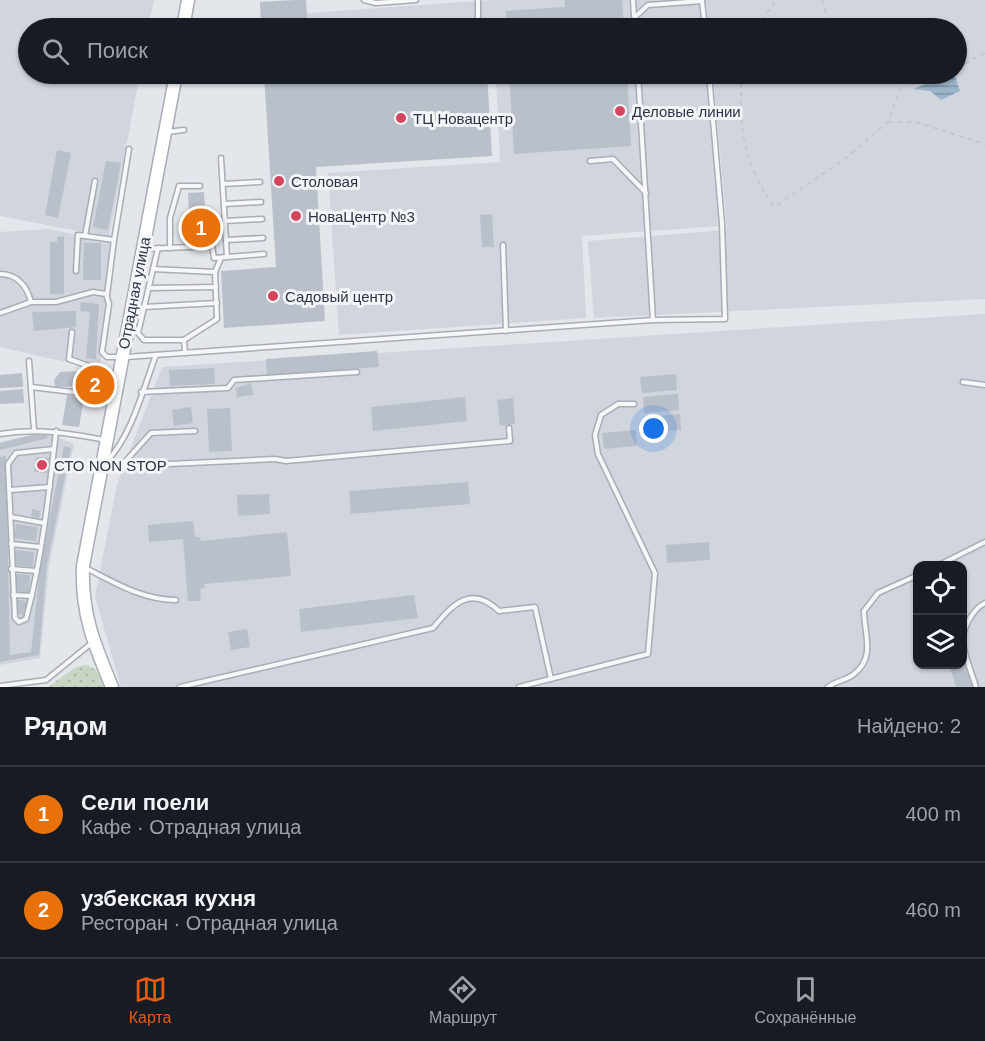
<!DOCTYPE html>
<html lang="ru">
<meta charset="utf-8">
<style>
body{margin:0;font-family:Arial,sans-serif;background:#20242c;color:#f1f3f6}
.controls{position:absolute;right:18px;bottom:18px;display:grid;overflow:hidden;border-radius:12px;box-shadow:0 2px 4px #0004}
.controls button{width:54px;height:54px;display:grid;place-items:center;padding:0;border:0;border-bottom:2px solid #363941;background:#171b24;color:#f1f3f6;font:30px sans-serif}
.you{position:absolute;left:654px;top:429px;width:21px;height:21px;margin:-15px;border:4px solid #fff;border-radius:50%;background:#1a73e8;box-shadow:0 0 0 9px #1a73e833}
.badge{display:grid;place-items:center;width:39px;height:39px;border-radius:50%;background:#ea580c;color:#fff;font-size:20px;font-weight:700}
.pin{position:absolute;translate:-50% -50%;border:3px solid #fff;box-shadow:0 2px 6px #0006}
.list{margin:0;padding:0;list-style:none}
h2{display:flex;justify-content:space-between;align-items:center;height:78px;margin:0;padding:0 24px;font-size:26px}
h2 small{font-size:20px;font-weight:400;color:#9ea1a6}
.list li{display:grid;grid-template-columns:39px 1fr auto;gap:18px;align-items:center;box-sizing:border-box;height:96px;padding:0 24px;border-top:2px solid #363941}
.list b{display:block;font-size:22px;white-space:nowrap}
.list p{margin:0;font-size:20px;white-space:nowrap;color:#9ea1a6}
.list em{font-size:20px;font-style:normal;color:#9ea1a6}
.icon{flex:none;width:33px;height:33px;fill:none;stroke:currentColor;stroke-width:2;stroke-linecap:round;stroke-linejoin:round}
.map{position:relative;flex:none;width:985px;height:687px;overflow:hidden}
.search{position:absolute;background:#171b24;box-shadow:0 2px 4px #0004;left:18px;right:18px;top:18px;height:66px;display:flex;align-items:center;gap:15px;box-sizing:border-box;padding:0 21px;border-radius:33px;color:#9ea1a6;font-size:22px}
.sheet{height:270px;background:#171b24}
nav{display:flex;justify-content:space-around;align-items:center;box-sizing:border-box;height:84px;border-top:2px solid #363941;background:#171b24;font-size:16px;color:#9ea1a6}
nav a{display:grid;justify-items:center;gap:3px}
nav .on{color:#ea580c}
.map>svg:first-child{display:block}
.built{fill:#d1d5dd;fill-rule:evenodd}
.grass{fill:url(#grass-dots)}
.water{fill:url(#water-rules)}
.building{fill:#bac0c9}
.lines{fill:none;stroke-linecap:round;stroke-linejoin:round}
.lane-casing{stroke:#a8adb6;stroke-width:7}
.secondary-casing{stroke:#a8adb6;stroke-width:15}
.path{stroke:#c1c4ca;stroke-width:1.5;stroke-dasharray:4.5 4.5;stroke-linecap:butt}
.lane{stroke:#f6f7f9;stroke-width:4}
.secondary{stroke:#fff;stroke-width:12}
.poi-dot{fill:#d3465d;stroke:#f3f5f8;stroke-width:2}
.labels{text-anchor:middle;dominant-baseline:central;stroke-width:6;stroke-linejoin:round;paint-order:stroke}
.poi-label{font-size:15px;fill:#2a3444;stroke:#f3f5f8;text-anchor:start}
.street-label{font-size:15px;fill:#2a3444;stroke:#f3f5f8}
</style>
<div class="map">
<svg width="985" height="687" viewBox="0 0 985 687">
<defs>
<pattern id="grass-dots" width="8" height="8" patternUnits="userSpaceOnUse" patternTransform="scale(1.5)"><rect width="8" height="8" fill="#c9d6c4"/><path d="M2 2h.1M6 6h.1" fill="none" stroke="#adb8aa" stroke-width="1.8" stroke-linecap="round"/></pattern>
<pattern id="water-rules" width="6" height="5" patternUnits="userSpaceOnUse" patternTransform="scale(1.5)"><rect width="6" height="5" fill="#9db5cc"/><path d="M0 2.5h6" fill="none" stroke="#8094a7"/></pattern>
</defs>
<rect width="100%" height="100%" fill="#e3e6eb"/>
<g class="built">
<polygon points="0,0 154,0 148,28 28,28 28,74 140,74 109,237 0,216"/>
<polygon points="492,0 699,0 702,28 308,28 307,13"/>
<polygon points="706,0 985,0 985,299 594,318 588,241 727,230 713,74 956,74 956,28 708,28"/>
<polygon points="310,74 432,74 311,81"/>
<polygon points="496,74 706,74 719,226 582,236 586,318 339,335 328,173 500,162"/>
<polygon points="47,229 110,241 100,370 0,347 0,232"/>
<path d="M985,314v373h-864l-26,-90 22,-113 45,-117zM918,566h44v98h-44z"/>
<polygon points="45,432 74,444 49,566 40,658 0,665 0,442"/>
</g>
<polygon class="grass" points="87,665 96,670 104,687 48,687 76,667"/>
<polygon class="water" points="955,76 960,91 941,100 930,91 913,89 941,78"/>
<g class="building">
<polygon points="295,0 306,0 308,28 261,28 260,2"/>
<polygon points="565,0 622,0 624,28 507,28 506,11 565,7"/>
<polygon points="264,74 310,74 311,81 431,74 487,74 492,156 316,167 325,321 224,328 221,271 276,267"/>
<polygon points="509,74 627,74 631,146 514,154"/>
<polygon points="57,150 71,153 58,218 45,215"/>
<polygon points="106,161 121,163 108,230 93,227"/>
<polygon points="204,192 206,230 190,232 188,193"/>
<polygon points="492,214 494,247 482,247 480,215"/>
<polygon points="64,236 64,294 50,294 50,242 57,242 57,237"/>
<polygon points="84,243 101,243 101,280 83,280"/>
<polygon points="81,302 99,304 96,359 86,358 90,312 80,311"/>
<polygon points="76,311 76,327 34,331 32,312"/>
<polygon points="377,351 379,367 267,375 266,359"/>
<polygon points="214,368 215,384 170,386 169,370"/>
<polygon points="79,371 87,376 89,386 55,387 54,380 60,372"/>
<polygon points="22,373 23,387 0,388 0,375"/>
<polygon points="676,374 677,390 642,393 640,377"/>
<polygon points="251,383 253,395 237,397 236,388"/>
<polygon points="23,389 24,403 0,404 0,391"/>
<polygon points="678,394 679,410 644,413 643,397"/>
<polygon points="67,395 84,398 79,427 62,425"/>
<polygon points="465,397 467,421 373,431 371,407"/>
<polygon points="513,398 515,424 500,426 497,400"/>
<polygon points="191,407 193,423 174,426 172,410"/>
<polygon points="230,408 232,451 209,452 207,409"/>
<polygon points="680,414 681,430 647,433 646,417"/>
<polygon points="636,430 637,446 604,449 602,433"/>
<polygon points="45,432 48,438 0,450 0,443"/>
<polygon points="64,446 71,448 47,565 39,655 0,662 0,457 6,456 10,655 31,652 40,567"/>
<polygon points="36,457 50,458 49,473 34,472"/>
<polygon points="468,482 470,504 351,514 349,491"/>
<polygon points="269,494 270,514 238,516 237,495"/>
<polygon points="32,509 40,511 39,518 31,516"/>
<polygon points="193,521 195,537 200,537 201,541 287,532 291,576 204,584 205,588 200,589 201,601 188,601 183,539 149,542 148,525"/>
<polygon points="16,524 38,527 36,541 14,538"/>
<polygon points="709,542 710,560 667,563 666,545"/>
<polygon points="16,550 34,552 33,567 14,565"/>
<polygon points="16,574 30,575 29,593 14,592"/>
<polygon points="414,595 418,618 301,632 299,609"/>
<polygon points="18,600 28,601 26,615 17,614"/>
<polygon points="247,629 250,647 231,650 228,632"/>
<polygon points="962,655 963,655 973,687 956,687 949,664 962,664"/>
</g>
<g class="lines">
<g class="lane-casing">
<g id="lane">
<polyline points="364,0 376,3 416,0"/>
<polyline points="633,0 634,16"/>
<polyline points="702,1 705,28"/>
<polyline points="466,28 478,19 478,0"/>
<polyline points="635,28 635,17 648,5 702,1"/>
<polyline points="638,74 653,320"/>
<polyline points="167,132 184,130"/>
<polyline points="221,158 227,257"/>
<polyline points="590,161 613,159 646,193"/>
<polyline points="223,184 260,182"/>
<polyline points="224,204 261,202"/>
<polyline points="225,221 262,219"/>
<polyline points="85,236 95,181"/>
<polyline points="114,240 129,149"/>
<polyline points="226,240 263,238"/>
<polyline points="503,245 506,331"/>
<polyline points="158,248 138,333 144,340 184,340"/>
<polyline points="170,248 170,218 179,186 200,186"/>
<polyline points="144,249 212,246 214,258 264,254"/>
<polyline points="153,269 215,272"/>
<polyline points="76,271 78,235 114,240 107,295"/>
<path d="M0,274c17,0 27,12 31,28l-31,11"/>
<polyline points="149,288 216,287"/>
<polyline points="31,302 56,302 93,292 106,294 109,304 102,352 107,357 119,357"/>
<polyline points="144,307 217,303"/>
<polyline points="72,332 69,359 117,376"/>
<polyline points="185,353 184,340 217,319 215,272 221,258"/>
<polyline points="126,357 653,320 725,319 722,223 709,74"/>
<polyline points="29,361 34,430"/>
<polyline points="963,382 985,385"/>
<polyline points="31,387 114,397"/>
<polyline points="141,392 228,388 234,380 357,372"/>
<path d="M0,434c36,-6 68,-1 105,6"/>
<path d="M54,449l-38,4 -8,11 7,154 4,4 7,-3c16,-61 23,-125 30,-188"/>
<path d="M107,461c25,-26 36,-72 49,-106"/>
<polyline points="122,465 151,433 195,431"/>
<polyline points="104,467 275,459 286,461 510,441 509,428"/>
<polyline points="10,490 50,487"/>
<polyline points="11,517 44,523"/>
<polyline points="11,544 41,547"/>
<polyline points="937,566 985,542"/>
<path d="M86,568c29,15 57,32 90,32"/>
<polyline points="11,569 37,571"/>
<polyline points="13,595 32,596"/>
<polyline points="0,686 46,680 93,642"/>
<path d="M180,687l253,-59c20,-24 38,-44 66,-17l36,-4 16,72"/>
<polyline points="519,687 648,654 655,573 598,454 595,435 601,415 618,404 634,404"/>
<path d="M828,687c8,-6 19,-7 26,-13 22,-17 10,-40 10,-63l14,-18 40,-18"/>
<path d="M976,687c-4,-14 -13,-33 -13,-48 0,-12 11,-31 22,-36"/>
</g>
</g>
<g class="secondary-casing">
<g id="secondary">
<polyline points="183,28 188,0"/>
<path d="M112,687c-18,-43 -31,-74 -29,-121l93,-492"/>
</g>
</g>
<g class="path">
<polyline points="822,0 828,20 837,28"/>
<polyline points="757,28 776,0"/>
<polyline points="956,65 966,63 985,53"/>
<path d="M742,74c-4,54 1,87 32,133l72,-49 42,-36 17,-48"/>
<polyline points="889,122 916,122 985,144"/>
</g>
<use href="#lane" class="lane"/>
<use href="#secondary" class="secondary"/>
</g>
<g class="poi-dot">
<circle cx="620" cy="111" r="6"/>
<circle cx="401" cy="118" r="6"/>
<circle cx="279" cy="181" r="6"/>
<circle cx="296" cy="216" r="6"/>
<circle cx="273" cy="296" r="6"/>
<circle cx="42" cy="465" r="6"/>
</g>
<g class="labels">
<g class="poi-label">
<text x="632" y="111">Деловые линии</text>
<text x="413" y="118">ТЦ Новацентр</text>
<text x="291" y="181">Столовая</text>
<text x="308" y="216">НоваЦентр №3</text>
<text x="285" y="296">Садовый центр</text>
<text x="54" y="465">СТО NON STOP</text>
</g>
<g class="street-label">
<text transform="translate(134 293) rotate(-79)">Отрадная улица</text>
</g>
</g>
</svg>
<div class="controls">
<button><svg class="icon" aria-label="locate" viewBox="0 0 24 24"><circle cx="12" cy="12" r="6"/><path d="M12 2v4M12 18v4M2 12h4M18 12h4"/></svg></button>
<button><svg class="icon" aria-label="layers" viewBox="0 0 24 24"><path d="M12 4l9 5-9 5-9-5zM3 14l9 5 9-5"/></svg></button>
</div>
<div class="you"></div>
<div class="pin badge" style="left:201px;top:228px;background:#e8710a">1</div>
<div class="pin badge" style="left:95px;top:385px;background:#e8710a">2</div>
<div class="search"><svg class="icon" aria-label="search" viewBox="0 0 24 24"><circle cx="10" cy="10" r="6"/><path d="M15 15l6 6"/></svg>Поиск</div>
</div>
<section class="sheet">
<h2>Рядом<small>Найдено: 2</small></h2>
<ul class="list">
<li><span class="badge" style="background:#e8710a">1</span><div><b>Сели поели</b><p>Кафе · Отрадная улица</p></div><em>400 m</em></li>
<li><span class="badge" style="background:#e8710a">2</span><div><b>узбекская кухня</b><p>Ресторан · Отрадная улица</p></div><em>460 m</em></li>
</ul>
</section>
<nav>
<a class="on"><svg class="icon" aria-label="map" viewBox="0 0 24 24"><path d="M3 6l6-2 6 2 6-2v14l-6 2-6-2-6 2zM9 4v14M15 6v14"/></svg>Карта</a>
<a><svg class="icon" aria-label="directions" viewBox="0 0 24 24"><path d="M12 3l9 9-9 9-9-9zM9 14v-3h6M13 9l2 2-2 2"/></svg>Маршрут</a>
<a><svg class="icon" aria-label="saved" viewBox="0 0 24 24"><path d="M7 4h10v16l-5-4-5 4z"/></svg>Сохранённые</a>
</nav>
